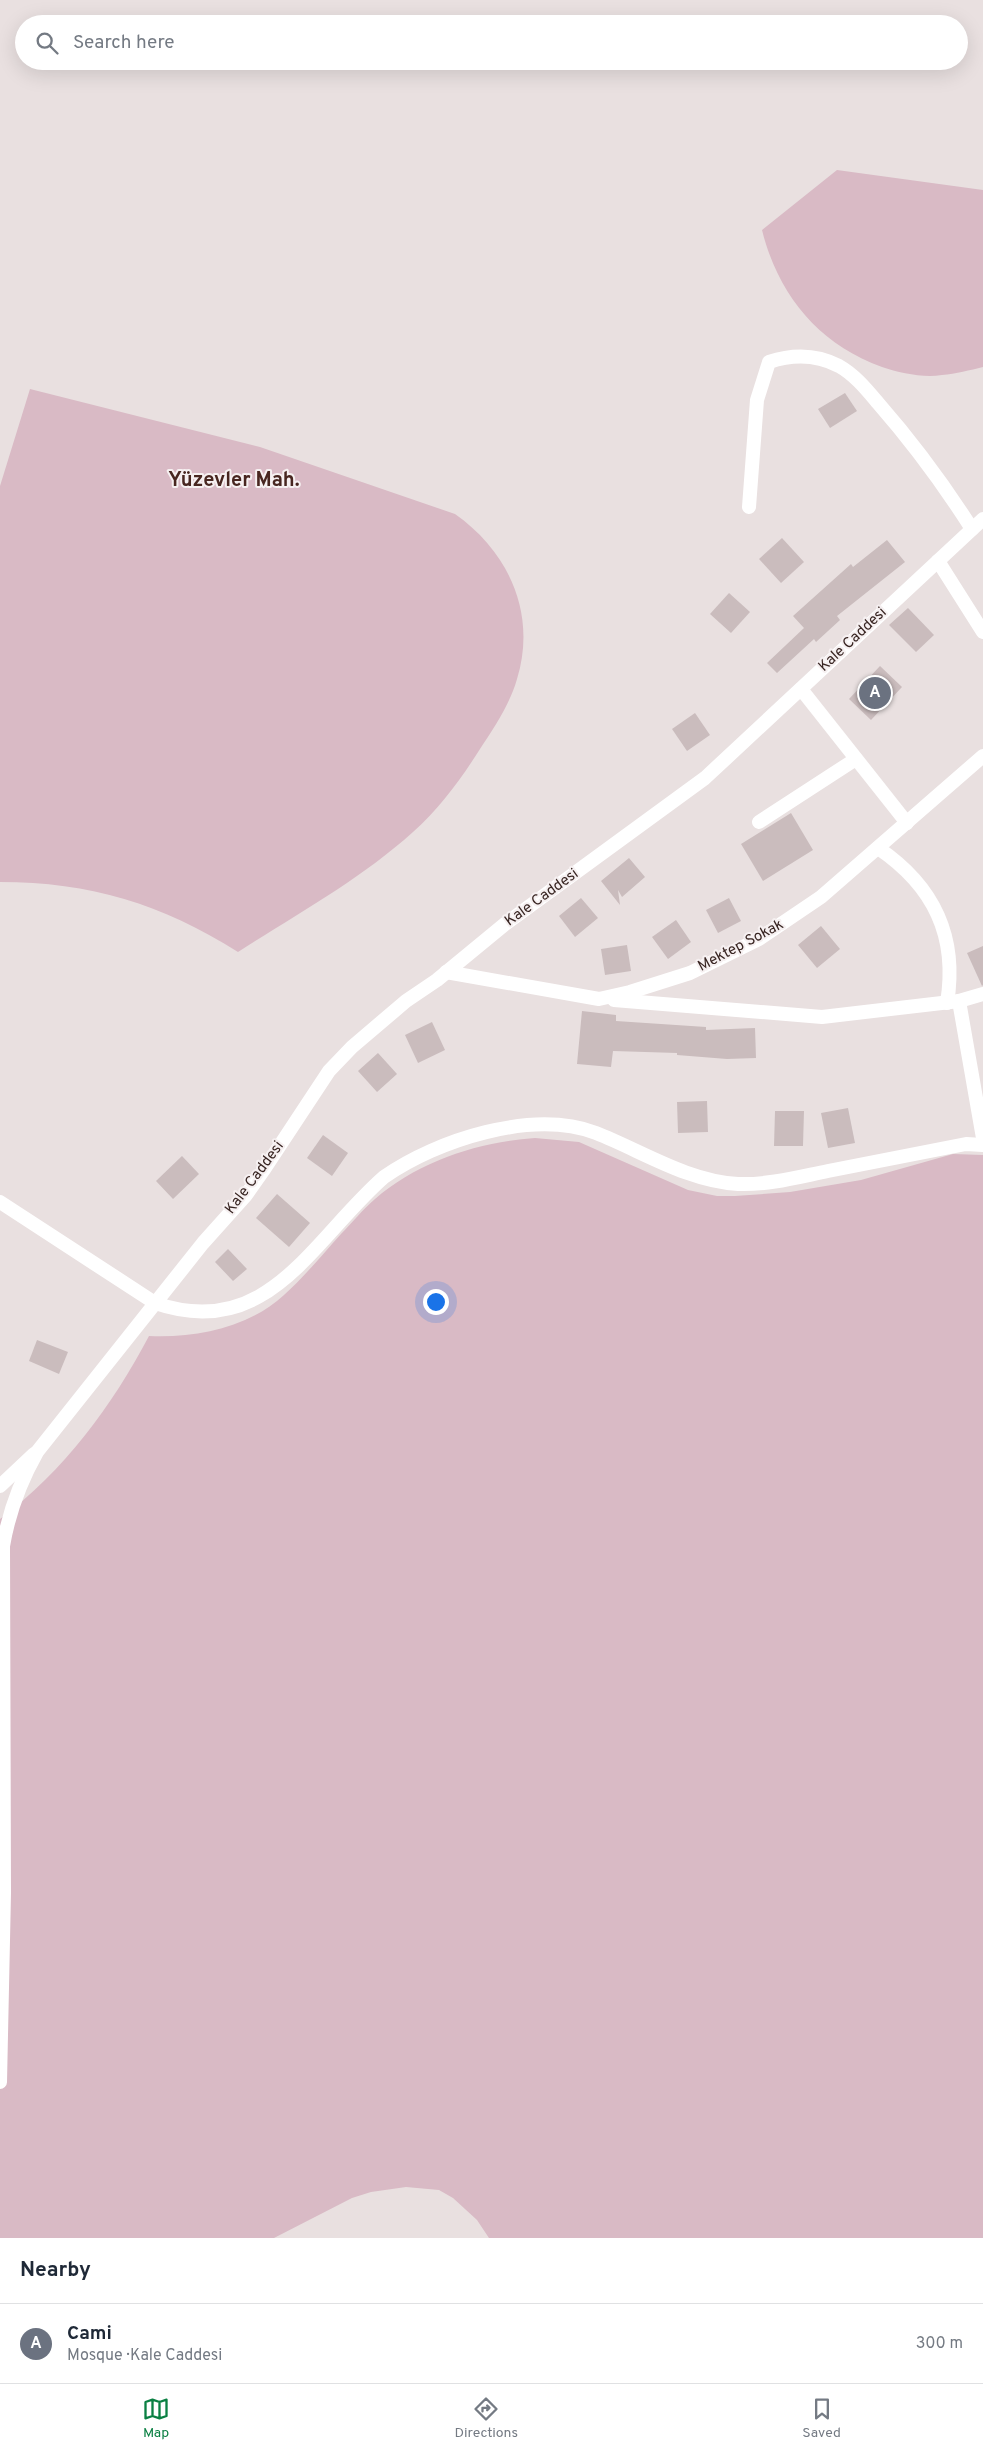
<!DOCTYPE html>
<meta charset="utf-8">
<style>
body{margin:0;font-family:Overpass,sans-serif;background:#f6f6f7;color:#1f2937}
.you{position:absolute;left:435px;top:1301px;width:18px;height:18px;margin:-12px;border:4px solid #fff;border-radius:50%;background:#1a73e8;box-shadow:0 0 0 8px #1a73e833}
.badge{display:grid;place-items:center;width:32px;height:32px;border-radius:50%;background:#0b8043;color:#fff;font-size:16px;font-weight:700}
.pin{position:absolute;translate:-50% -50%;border:2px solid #fff;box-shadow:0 1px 5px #0006}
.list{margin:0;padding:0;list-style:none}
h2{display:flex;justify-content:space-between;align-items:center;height:65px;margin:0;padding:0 20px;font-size:21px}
h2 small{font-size:16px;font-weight:400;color:#747a83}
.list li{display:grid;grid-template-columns:32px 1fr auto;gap:15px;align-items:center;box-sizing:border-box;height:80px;padding:0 20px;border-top:1px solid #e0e1e3}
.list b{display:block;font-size:19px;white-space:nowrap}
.list p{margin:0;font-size:16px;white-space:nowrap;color:#747a83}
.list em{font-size:16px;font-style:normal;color:#747a83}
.icon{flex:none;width:28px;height:28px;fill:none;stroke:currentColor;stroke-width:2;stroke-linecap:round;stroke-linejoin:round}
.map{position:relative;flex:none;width:983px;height:2238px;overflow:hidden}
.search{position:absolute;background:#fff;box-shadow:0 5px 20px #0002;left:15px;right:15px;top:15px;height:55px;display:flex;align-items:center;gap:12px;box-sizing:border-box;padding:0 18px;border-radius:28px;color:#747a83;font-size:19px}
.sheet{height:145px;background:#fff}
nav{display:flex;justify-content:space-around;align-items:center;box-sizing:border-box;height:70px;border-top:1px solid #e0e1e3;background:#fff;font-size:14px;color:#747a83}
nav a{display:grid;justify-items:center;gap:2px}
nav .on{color:#0b8043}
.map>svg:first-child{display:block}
.green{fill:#d9bac5}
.building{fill:#cabcbd}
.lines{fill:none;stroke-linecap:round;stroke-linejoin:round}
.minor{stroke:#fff;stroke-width:14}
.tertiary{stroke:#fff;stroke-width:14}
.labels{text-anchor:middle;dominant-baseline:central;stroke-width:4;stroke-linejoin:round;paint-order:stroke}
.street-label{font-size:15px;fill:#382522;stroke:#f6f0f1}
.district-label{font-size:20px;font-weight:bold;fill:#482620;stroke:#f6f0f1}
</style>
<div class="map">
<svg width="983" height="2238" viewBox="0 0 983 2238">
<rect width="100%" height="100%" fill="#e9e0e0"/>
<g class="green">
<path d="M837,170l146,20v177c-13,3 -27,7 -41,8 -19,3 -42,-2 -60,-8 -64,-23 -104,-73 -120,-137z"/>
<path d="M30,389l230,58 195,67c54,38 82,100 62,165 -7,25 -23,49 -37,70 -19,30 -40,59 -67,83 -52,47 -116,82 -175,120 -76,-48 -148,-70 -238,-70v-396z"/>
<path d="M535,1138l44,4 109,48 29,6h18l55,-4 71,-12 92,-26 30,1v1083h-494l-12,-18 -24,-22 -14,-8 -33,-3 -35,5 -19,6 -78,40h-274v-719c64,-48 112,-113 149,-183 48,2 99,-8 135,-41 20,-18 38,-40 57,-61 11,-11 22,-25 34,-35 44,-38 103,-57 160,-61z"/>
</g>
<g class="building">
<polygon points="845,393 857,411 830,428 818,409"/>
<polygon points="782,538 804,562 781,583 759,559"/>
<polygon points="887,540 905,562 837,616 840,620 816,642 814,639 777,673 767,663 804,628 793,616 851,564 853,567"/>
<polygon points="729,593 750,612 731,633 710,614"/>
<polygon points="908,608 934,635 916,652 889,625"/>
<polygon points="880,666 902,687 871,720 849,699"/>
<polygon points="695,713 710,735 687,751 672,729"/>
<polygon points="791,813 813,850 763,881 741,844"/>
<polygon points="629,858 645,877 622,897 618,890 620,905 601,881"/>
<polygon points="581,898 598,918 575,937 559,916"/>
<polygon points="729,898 741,921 718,933 706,910"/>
<polygon points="676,920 691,942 668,959 652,937"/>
<polygon points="821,926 840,949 817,968 798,945"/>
<polygon points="627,945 631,971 605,975 601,949"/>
<polygon points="983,946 983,985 982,986 967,953"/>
<polygon points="582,1011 616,1015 616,1021 706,1027 706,1030 755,1028 756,1058 727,1059 677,1055 677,1053 613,1051 611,1067 577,1064"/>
<polygon points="432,1022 445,1050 418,1063 405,1035"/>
<polygon points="378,1053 397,1074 377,1092 358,1071"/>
<polygon points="707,1101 708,1132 678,1133 677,1102"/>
<polygon points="848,1108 855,1143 828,1148 821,1113"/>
<polygon points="775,1111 804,1111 803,1146 774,1146"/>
<polygon points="323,1135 348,1153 332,1176 307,1158"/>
<polygon points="182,1156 199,1174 173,1199 156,1181"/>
<polygon points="277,1194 310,1223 289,1247 256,1218"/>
<polygon points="228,1249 247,1269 233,1281 215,1262"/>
<polygon points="37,1340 68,1352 59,1374 29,1361"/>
</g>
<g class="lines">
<g class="minor">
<path d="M749,507l8,-107 12,-38c24,-8 47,-8 70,4 16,9 28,24 39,37 35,40 66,82 94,126"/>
<polyline points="938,561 983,632"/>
<polyline points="801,689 907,823"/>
<polyline points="759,822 856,759"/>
<path d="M878,848c56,38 80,88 69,155"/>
<polyline points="446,972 599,999 630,992 690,973 759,939 821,897 983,756"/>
<polyline points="983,994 959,1001 983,1138"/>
<polyline points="614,1000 822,1017 959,1001"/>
<polyline points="0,1202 155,1303"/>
<polyline points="0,1486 34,1454"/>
</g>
<g class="tertiary">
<path d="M155,1303c113,39 157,-63 229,-126 53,-37 148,-68 212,-44 46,18 91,48 142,51 31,1 60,-7 90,-13 46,-9 92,-18 138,-27l17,1"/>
<path d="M0,2082l4,-189 -1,-347c6,-35 17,-64 34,-94l166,-209 43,-48 19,-27 64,-97 23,-24 54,-46 31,-21 68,-56 200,-146 278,-259"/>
</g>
</g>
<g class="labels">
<g class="street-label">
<text transform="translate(853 640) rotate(-43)">Kale Caddesi</text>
<text transform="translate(542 898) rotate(-36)">Kale Caddesi</text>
<text transform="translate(741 946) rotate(-28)">Mektep Sokak</text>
<text transform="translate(255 1178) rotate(-53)">Kale Caddesi</text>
</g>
<g class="district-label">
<text x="234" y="481">Yüzevler Mah.</text>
</g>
</g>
</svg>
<div class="you"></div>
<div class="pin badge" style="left:875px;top:693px;background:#6b7280">A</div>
<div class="search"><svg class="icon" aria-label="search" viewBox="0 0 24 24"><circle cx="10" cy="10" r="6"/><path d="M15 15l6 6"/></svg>Search here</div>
</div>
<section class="sheet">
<h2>Nearby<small></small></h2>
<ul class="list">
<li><span class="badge" style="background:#6b7280">A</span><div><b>Cami</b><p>Mosque · Kale Caddesi</p></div><em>300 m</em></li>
</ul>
</section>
<nav>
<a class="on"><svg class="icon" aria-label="map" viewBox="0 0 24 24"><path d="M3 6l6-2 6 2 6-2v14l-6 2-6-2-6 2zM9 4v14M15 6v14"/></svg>Map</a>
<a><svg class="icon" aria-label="directions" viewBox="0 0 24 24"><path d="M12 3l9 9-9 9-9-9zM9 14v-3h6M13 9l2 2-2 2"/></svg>Directions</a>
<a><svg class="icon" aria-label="saved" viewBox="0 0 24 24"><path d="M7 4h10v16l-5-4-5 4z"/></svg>Saved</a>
</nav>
